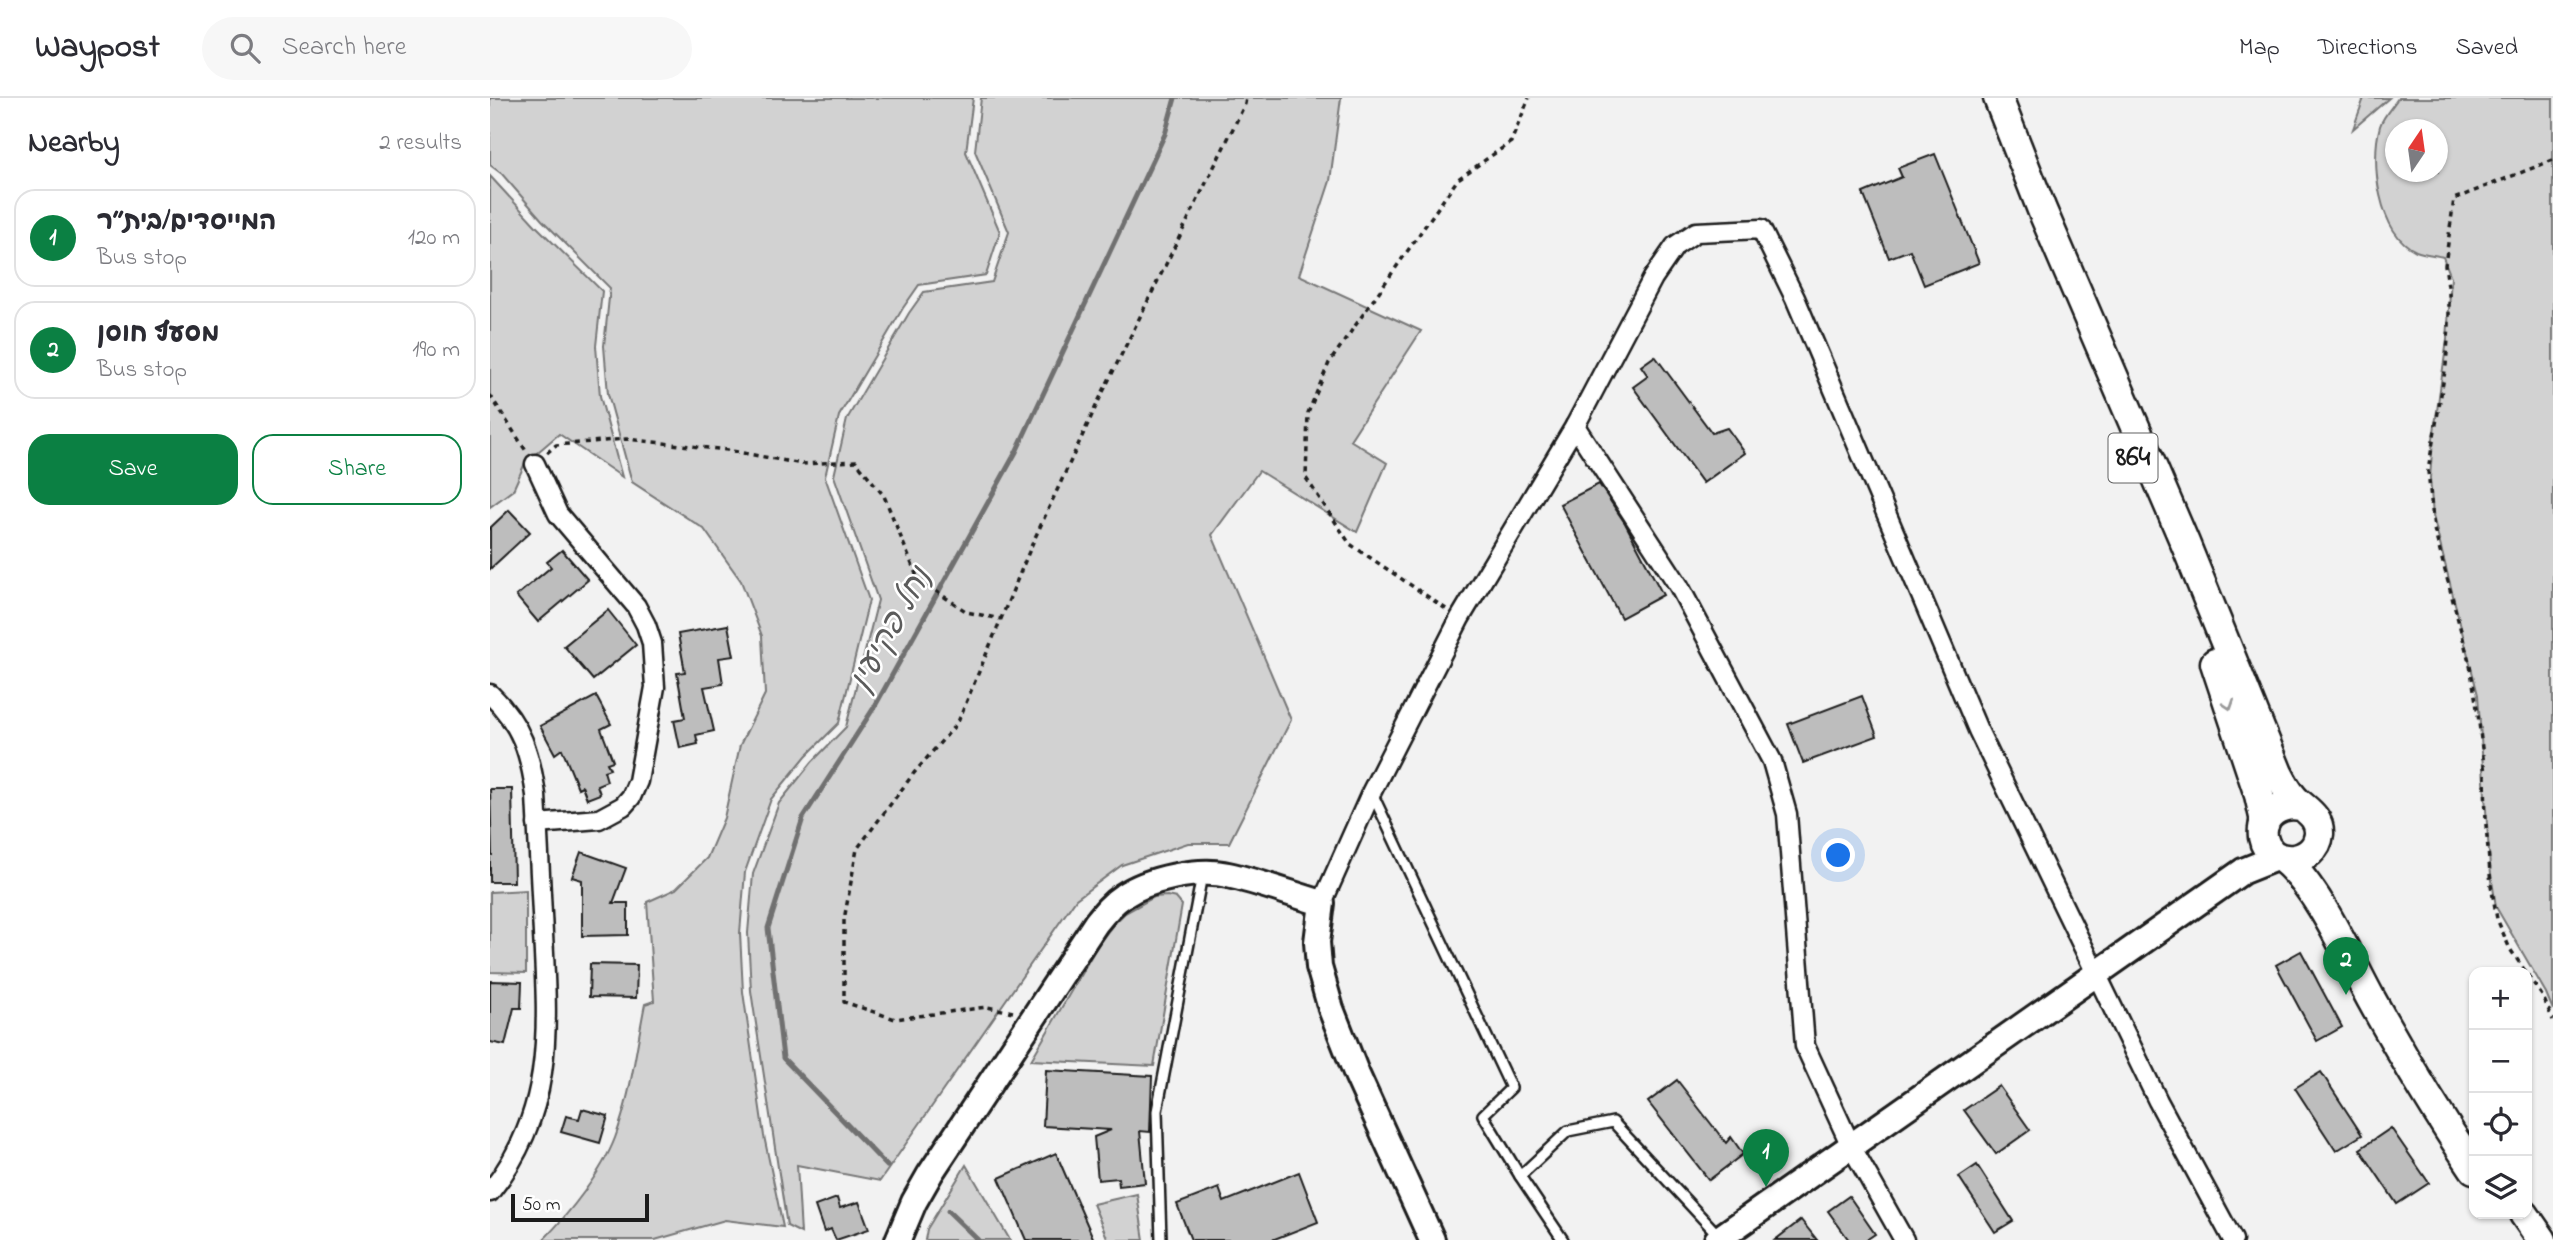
<!DOCTYPE html>
<meta charset="utf-8">
<style>
body{margin:0;font-family:"Indie Flower","Playpen Sans Hebrew",sans-serif;background:#f7f7f7;color:#2b2b33}
.controls{position:absolute;right:21px;bottom:21px;display:grid;overflow:hidden;border-radius:14px;box-shadow:0 2px 5px #0004}
.controls button{width:63px;height:63px;display:grid;place-items:center;padding:0;border:0;border-bottom:2px solid #e1e1e2;background:#fff;color:#2b2b33;font:35px sans-serif}
.compass{position:absolute;left:1895px;top:21px;width:63px;height:63px;border-radius:50%;background:#fff;box-shadow:0 2px 5px #0004;rotate:13deg}
.scale{position:absolute;left:21px;bottom:18px;width:138px;box-sizing:border-box;padding-left:7px;border:4px solid #1c1c1c;border-top:0;font-size:19px;line-height:24px;white-space:nowrap;color:#1c1c1c;-webkit-text-stroke:5px #fff;paint-order:stroke}
.you{position:absolute;left:1349px;top:758px;width:24px;height:24px;margin:-18px;border:5px solid #fff;border-radius:50%;background:#1a73e8;box-shadow:0 0 0 10px #1a73e833}
.badge{display:grid;place-items:center;width:46px;height:46px;border-radius:50%;background:#0b8043;color:#fff;font-size:23px;font-weight:700}
.pin{position:absolute;translate:-50% -58px;filter:drop-shadow(0 2px 4px #0008)}
.pin::after{content:'';position:absolute;top:37px;width:24px;height:21px;background:inherit;clip-path:polygon(0 0,100% 0,50% 100%)}
.list{margin:0;padding:0;list-style:none}
h2{display:flex;justify-content:space-between;align-items:center;height:91px;margin:0;padding:0 28px;font-size:30px}
h2 small{font-size:23px;font-weight:400;color:#7c7c81}
.list li{display:grid;grid-template-columns:46px 1fr auto;gap:21px;align-items:center;box-sizing:border-box;height:98px;margin:0 14px 14px;padding:0 14px;border:2px solid #e1e1e2;border-radius:21px}
.list b{display:block;font-size:26px;white-space:nowrap}
.list p{margin:0;font-size:23px;white-space:nowrap;color:#7c7c81}
.list em{font-size:23px;font-style:normal;color:#7c7c81}
.actions{display:flex;gap:14px;padding:21px 28px}
.actions a{flex:1;padding:16px 0;border:2px solid #0b8043;border-radius:21px;text-align:center;font-size:24px;color:#0b8043}
.actions .main{background:#0b8043;color:#fff}
.icon{flex:none;width:38px;height:38px;fill:none;stroke:currentColor;stroke-width:2;stroke-linecap:round;stroke-linejoin:round}
.map{position:relative;flex:none;width:2063px;height:1142px;overflow:hidden}
header{display:flex;align-items:center;gap:42px;box-sizing:border-box;height:98px;padding:0 35px;background:#fff;border-bottom:2px solid #e1e1e2}
header strong{font-size:33px}
nav{display:flex;gap:38px;margin-inline-start:auto;font-size:24px}
.search{width:490px;height:63px;background:#f7f7f7;display:flex;align-items:center;gap:18px;box-sizing:border-box;padding:0 24px;border-radius:38px;color:#7c7c81;font-size:26px}
main{display:flex}
aside{flex:1;background:#fff}
.map>svg:first-child{display:block}
.green{fill:#d2d2d2;stroke:#777;stroke-width:2;fill-rule:evenodd}
.lines{fill:none;stroke-linecap:round;stroke-linejoin:round}
.stream{stroke:#707070;stroke-width:5}
.building{fill:#bdbdbd;stroke:#1c1c1c;stroke-width:2}
.lane-casing{stroke:#1c1c1c;stroke-width:14}
.street-casing{stroke:#1c1c1c;stroke-width:23}
.secondary-casing{stroke:#1c1c1c;stroke-width:30}
.primary-casing{stroke:#1c1c1c;stroke-width:33}
.path{stroke:#1c1c1c;stroke-width:3.5;stroke-dasharray:5 5;stroke-linecap:butt}
.lane{stroke:#fff;stroke-width:9}
.street{stroke:#fff;stroke-width:18}
.secondary{stroke:#fff;stroke-width:24}
.primary{stroke:#fff;stroke-width:28}
.oneway{stroke:#999}
.labels{text-anchor:middle;dominant-baseline:central;stroke-width:5;stroke-linejoin:round;paint-order:stroke}
.shield{fill:#fff;stroke:#606060;stroke-width:2}
.shield-label{font-size:28px;font-weight:bold;fill:#1c1c1c}
.water-label{font-size:32px;font-style:italic;fill:#5b5b5b;stroke:#fff}
</style>
<header>
<strong>Waypost</strong>
<div class="search"><svg class="icon" aria-label="search" viewBox="0 0 24 24"><circle cx="10" cy="10" r="6"/><path d="M15 15l6 6"/></svg>Search here</div>
<nav><a>Map</a><a>Directions</a><a>Saved</a></nav>
</header>
<main>
<aside>
<h2>Nearby<small>2 results</small></h2>
<ul class="list">
<li><span class="badge">1</span><div><b>המייסדים/בית״ר</b><p>Bus stop</p></div><em>120 m</em></li>
<li><span class="badge">2</span><div><b>מסעף חוסן</b><p>Bus stop</p></div><em>190 m</em></li>
</ul>
<div class="actions"><a class="main">Save</a><a>Share</a></div>
</aside>
<div class="map">
<svg width="2063" height="1142" viewBox="0 0 2063 1142">
<rect width="100%" height="100%" fill="#f2f2f2"/>
<filter id="ink" filterUnits="userSpaceOnUse"><feTurbulence type="fractalNoise" baseFrequency=".0143" numOctaves="2"/><feDisplacementMap in="SourceGraphic" scale="14" xChannelSelector="R" yChannelSelector="G"/><feConvolveMatrix kernelMatrix="1 2 1 2 8 2 1 2 1" color-interpolation-filters="sRGB"/></filter>
<g filter="url(#ink)">
<g class="green">
<path d="M0,0h483l-7,54 34,80 -14,43 -67,10 -16,23 -64,108 -14,61 44,123 -30,123 -33,33 -35,43 -26,73 -5,61 3,59 21,144 19,91 -58,-7 -70,20h-112c26,-26 59,-68 72,-102 16,-42 21,-90 30,-134l9,-3 -7,-99 29,-13 31,-31 17,-40 16,-73 25,-51 -3,-58 -21,-55 -37,-52 -72,-47 -24,-88 -4,-48 6,-58 -68,-68 -40,-46 -12,-9z"/>
<polygon points="491,0 851,0 840,83 809,177 931,233 860,342 897,365 867,434 769,373 722,437 801,622 739,745 698,745 632,767 586,801 390,1083 307,1067 311,1135 297,1128 261,893 258,835 263,776 289,705 322,664 356,629 388,502 344,378 357,321 419,215 434,194 502,184 519,134 485,53"/>
<polygon points="1874,0 1899,0 1863,31"/>
<path d="M1908,0h155v912l-7,-17 -50,-86 -6,-40 -12,-172 -45,-179 -3,-38 3,-39 14,-99 4,-63 -8,-20c-8,-2 -19,-3 -27,-6 -38,-18 -46,-90 -36,-125 3,-10 13,-20 18,-28zM1906,32h42v42h-42z"/>
<polygon points="0,78 46,128 112,193 106,248 110,298 132,379 69,336 35,365 23,392 0,409"/>
<polygon points="36,792 36,875 0,874 0,794"/>
<polygon points="677,798 686,800 692,807 664,968 541,962 609,845 623,827 635,815 664,799"/>
<polygon points="476,1067 520,1142 435,1142 437,1131"/>
<polygon points="647,1096 654,1142 618,1142 603,1106"/>
</g>
<g class="lines">
<g class="stream">
<polyline points="397,1068 293,960 278,830 313,720 385,608 526,354 675,36 685,0"/>
<polyline points="458,1113 488,1142"/>
</g>
</g>
<g class="building">
<polygon points="1445,56 1489,165 1434,187 1420,152 1399,160 1373,95 1412,79 1408,70"/>
<polygon points="1165,258 1222,335 1237,330 1255,355 1213,385 1143,289 1158,278 1151,268"/>
<polygon points="1109,386 1135,425 1173,497 1131,520 1070,406"/>
<polygon points="19,412 40,434 0,471 0,430"/>
<polygon points="72,452 98,482 48,524 26,498 61,469 57,464"/>
<polygon points="118,512 146,547 103,582 74,548"/>
<polygon points="238,527 244,558 229,560 233,586 214,589 224,633 206,637 208,646 190,650 184,622 195,620 187,575 195,574 188,536"/>
<polygon points="106,598 121,626 111,631 123,663 117,665 120,671 114,673 117,683 107,687 110,696 97,701 92,688 88,690 72,651 65,656 50,628"/>
<polygon points="1372,598 1387,638 1313,665 1298,626"/>
<polygon points="0,691 22,691 24,784 0,784 0,757 2,757"/>
<polygon points="91,754 136,770 123,805 138,805 138,837 92,838 92,782 82,779"/>
<polygon points="1811,853 1852,929 1827,943 1786,867"/>
<polygon points="100,866 147,867 146,900 99,899"/>
<polygon points="0,883 32,884 31,910 24,910 15,947 0,944"/>
<polygon points="556,972 662,978 660,1034 650,1033 655,1085 629,1088 628,1080 608,1082 604,1039 621,1032 553,1028"/>
<polygon points="1831,974 1872,1037 1846,1053 1805,990"/>
<polygon points="1187,982 1236,1045 1241,1039 1253,1056 1219,1082 1158,1004"/>
<polygon points="1509,988 1540,1032 1506,1056 1474,1012"/>
<polygon points="92,1011 118,1018 110,1045 71,1034 76,1018 89,1021"/>
<polygon points="1901,1030 1939,1085 1907,1106 1870,1051"/>
<polygon points="566,1055 575,1076 604,1142 536,1142 509,1080"/>
<polygon points="1487,1067 1523,1123 1505,1134 1469,1079"/>
<polygon points="809,1074 828,1124 782,1142 701,1142 687,1106 729,1090 734,1104"/>
<polygon points="1359,1098 1385,1136 1376,1142 1359,1142 1338,1113"/>
<polygon points="347,1100 350,1110 369,1104 379,1131 346,1142 341,1131 334,1134 325,1108"/>
<polygon points="1311,1122 1327,1142 1285,1142"/>
</g>
<g class="lines">
<g class="lane-casing">
<g id="lane">
<polyline points="882,695 1021,990 993,1017 1030,1078"/>
<polyline points="671,1142 667,1013 712,777"/>
<polyline points="1073,1142 1030,1078 1078,1033 1123,1024 1229,1138"/>
</g>
</g>
<g class="street-casing">
<g id="street">
<polyline points="1085,328 1189,488 1282,663 1297,716 1315,948 1361,1048 1414,1142"/>
<polyline points="45,366 68,416 146,508 156,527 162,545 165,589 148,683 141,699 133,708 109,721 47,726"/>
<path d="M0,596c32,31 40,59 46,101 2,47 5,93 7,139 5,96 11,179 -53,258"/>
<polyline points="832,805 882,693 970,520 1085,328 1163,180 1185,148 1206,134 1271,131 1305,200 1488,632 1668,1003 1743,1142"/>
</g>
</g>
<g class="secondary-casing">
<g id="secondary">
<path d="M408,1142l16,-38 16,-28 166,-251c8,-10 16,-20 27,-27 25,-17 76,-28 105,-21 32,7 63,19 94,28l-5,39 2,25 12,42 26,66 75,165"/>
<polyline points="1227,1142 1753,773 1788,759"/>
</g>
</g>
<g class="primary-casing">
<g id="primary">
<path d="M1508,0l44,112 143,333 93,230c4,8 8,16 14,23 10,13 28,18 27,38 -3,31 -50,35 -56,3 -3,-23 18,-35 38,-31"/>
<polyline points="1725,565 1769,697 1774,719 1774,727"/>
<path d="M1793,761c35,28 66,100 88,140 32,58 66,115 103,170"/>
<polyline points="2034,1116 2052,1142"/>
</g>
</g>
<g class="path">
<polyline points="2063,62 1964,101 1955,167 1959,195 1959,228 1956,267 1938,373 1944,431 1980,567 1988,616 1995,676 1996,727 2001,787 2007,821 2020,851 2053,899 2063,922"/>
<polyline points="0,297 36,353"/>
<polyline points="57,355 66,347 136,341 237,352 312,366 366,363 394,398 428,481 477,514 511,521"/>
<polyline points="956,511 860,446 816,380 818,315 839,265 968,81 1021,44 1039,0"/>
<polyline points="523,914 497,909 405,921 354,904 354,822 367,751 424,675 468,624 543,444 608,304 755,6 756,0"/>
</g>
<use href="#lane" class="lane"/>
<use href="#street" class="street"/>
<use href="#secondary" class="secondary"/>
<use href="#primary" class="primary"/>
</g>
<defs><path id="oneway-chevron" d="M-2-3.5L2.5 0L-2 3.5" fill="none" stroke-width="1.6" stroke-linecap="round" stroke-linejoin="round" transform="scale(1.75)"/></defs>
<use class="oneway" href="#oneway-chevron" transform="translate(1739 607) rotate(71)"/>
</g>
<g class="labels">
<rect class="shield" x="1618.5" y="335.5" width="49" height="49" rx="5"/>
<g class="shield-label">
<text x="1643" y="360">864</text>
</g>
<g class="water-label">
<text transform="translate(402 532) rotate(-61)">נחל פקיעין</text>
</g>
</g>
</svg>
<div class="controls">
<button>+</button>
<button>−</button>
<button><svg class="icon" aria-label="locate" viewBox="0 0 24 24"><circle cx="12" cy="12" r="6"/><path d="M12 2v4M12 18v4M2 12h4M18 12h4"/></svg></button>
<button><svg class="icon" aria-label="layers" viewBox="0 0 24 24"><path d="M12 4l9 5-9 5-9-5zM3 14l9 5 9-5"/></svg></button>
</div>
<svg class="compass" viewBox="-18 -18 36 36"><path d="M0-13l5 13h-10z" fill="#e53935"/><path d="M0 13l5-13h-10z" fill="#7c7c81"/></svg>
<div class="scale">50 m</div>
<div class="you"></div>
<div class="pin badge" style="left:1276px;top:1089px">1</div>
<div class="pin badge" style="left:1856px;top:897px">2</div>
</div>
</main>
